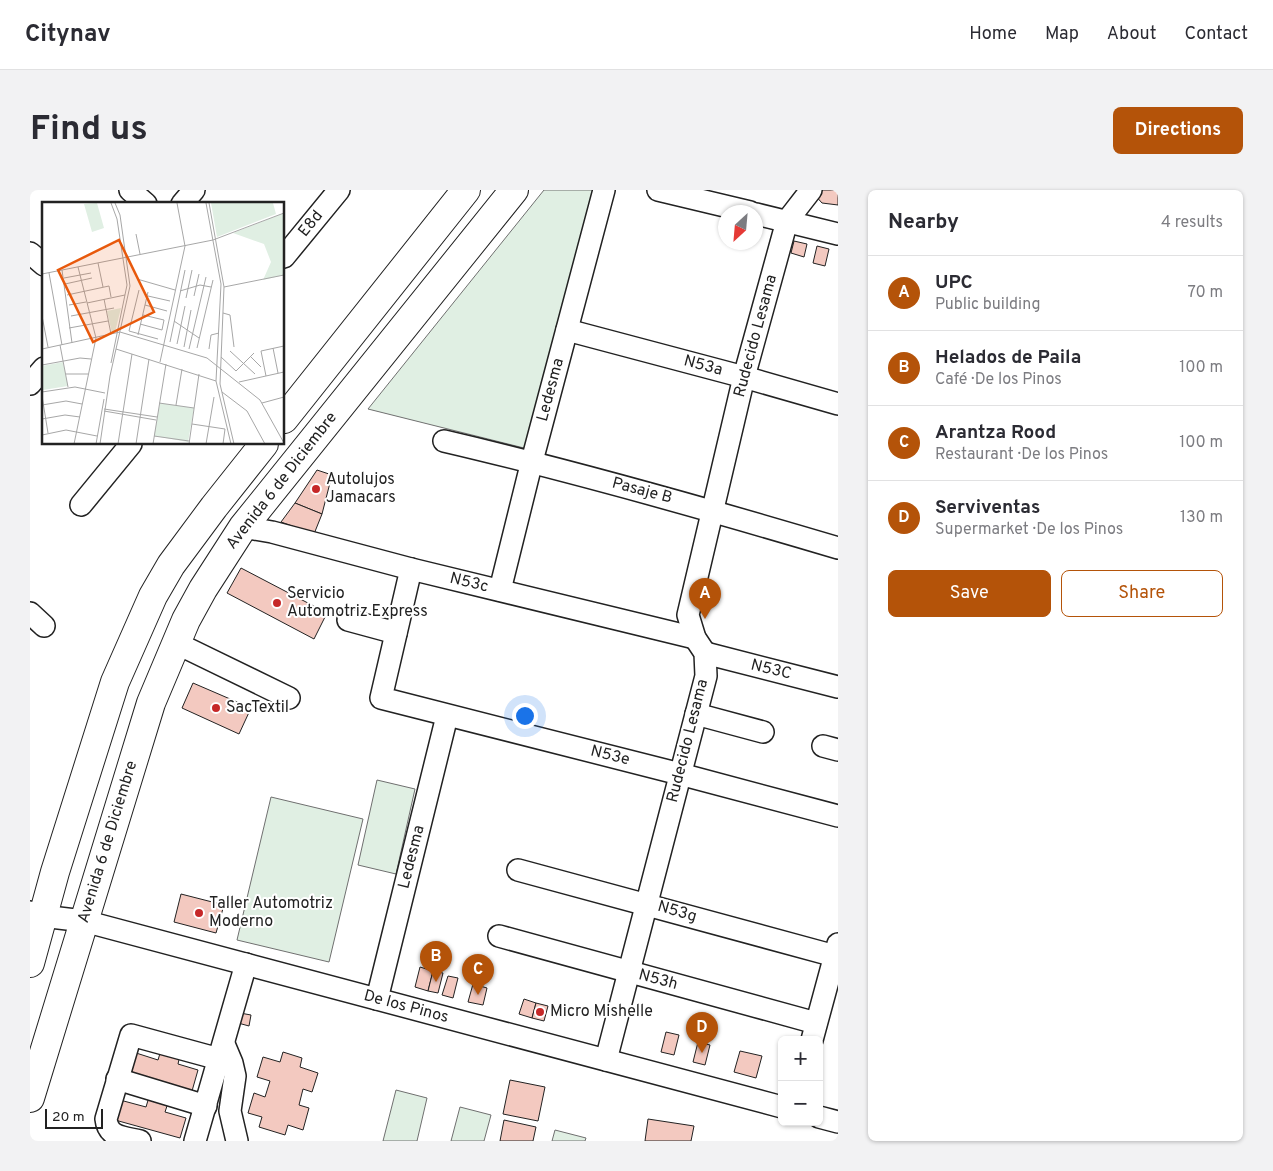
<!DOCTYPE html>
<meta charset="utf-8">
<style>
body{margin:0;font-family:Overpass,sans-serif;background:#f2f2f3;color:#2b2b33}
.controls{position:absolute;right:15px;bottom:15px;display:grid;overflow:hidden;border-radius:8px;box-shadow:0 1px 4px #0004}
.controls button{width:45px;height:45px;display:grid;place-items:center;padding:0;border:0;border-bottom:1px solid #e1e1e2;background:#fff;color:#2b2b33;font:25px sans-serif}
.compass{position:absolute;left:688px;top:15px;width:45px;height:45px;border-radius:50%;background:#fff;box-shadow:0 1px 4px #0004;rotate:206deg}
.scale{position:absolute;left:15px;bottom:12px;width:58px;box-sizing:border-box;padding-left:5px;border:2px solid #222;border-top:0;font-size:14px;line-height:18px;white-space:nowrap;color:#222;-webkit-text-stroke:4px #fff;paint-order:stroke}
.you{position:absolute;left:494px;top:525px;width:18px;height:18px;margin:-12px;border:4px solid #fff;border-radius:50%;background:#1a73e8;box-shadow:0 0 0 8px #1a73e833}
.badge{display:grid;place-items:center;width:32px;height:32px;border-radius:50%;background:#b45309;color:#fff;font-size:16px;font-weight:700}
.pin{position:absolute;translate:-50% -41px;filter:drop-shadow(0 1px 2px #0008)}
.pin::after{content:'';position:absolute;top:26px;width:18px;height:15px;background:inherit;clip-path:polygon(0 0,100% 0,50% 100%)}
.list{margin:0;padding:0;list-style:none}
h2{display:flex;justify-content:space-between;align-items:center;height:65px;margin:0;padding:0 20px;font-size:21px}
h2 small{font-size:16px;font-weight:400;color:#7c7c81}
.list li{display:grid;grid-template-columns:32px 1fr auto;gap:15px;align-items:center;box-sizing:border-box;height:75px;padding:0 20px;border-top:1px solid #e1e1e2}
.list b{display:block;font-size:19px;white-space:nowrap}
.list p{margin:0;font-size:16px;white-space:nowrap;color:#7c7c81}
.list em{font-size:16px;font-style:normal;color:#7c7c81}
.actions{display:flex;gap:10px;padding:15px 20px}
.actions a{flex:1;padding:11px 0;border:1px solid #b45309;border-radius:8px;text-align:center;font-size:18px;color:#b45309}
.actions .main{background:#b45309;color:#fff}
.map{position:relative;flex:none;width:808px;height:951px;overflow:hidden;border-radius:8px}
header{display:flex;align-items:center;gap:30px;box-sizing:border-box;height:70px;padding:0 25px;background:#fff;border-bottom:1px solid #e1e1e2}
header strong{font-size:24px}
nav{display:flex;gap:28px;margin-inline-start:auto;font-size:18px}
.intro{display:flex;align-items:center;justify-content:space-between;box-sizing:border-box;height:120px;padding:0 30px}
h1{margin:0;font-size:35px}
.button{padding:12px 22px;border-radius:8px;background:#b45309;color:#fff;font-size:18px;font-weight:700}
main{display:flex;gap:30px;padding:0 30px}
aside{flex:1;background:#fff;border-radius:8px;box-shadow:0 1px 4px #0004}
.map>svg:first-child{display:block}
.park{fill:#e0efe3;stroke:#6f6f6f}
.building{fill:#f3c9c0;stroke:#222}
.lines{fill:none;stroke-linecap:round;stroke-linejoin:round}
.minor-casing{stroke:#222;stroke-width:24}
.major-casing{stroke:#222;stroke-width:30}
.minor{stroke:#fff;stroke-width:21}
.major{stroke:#fff;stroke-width:28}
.poi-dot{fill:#c62828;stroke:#fff;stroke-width:2}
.labels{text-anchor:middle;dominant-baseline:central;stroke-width:4;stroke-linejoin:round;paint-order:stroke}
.street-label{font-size:16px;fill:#222;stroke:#fff}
.poi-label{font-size:16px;fill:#222;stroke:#fff;text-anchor:start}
.inset-road{fill:none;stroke:#a7a7a7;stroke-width:1}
.view{fill:#e8590c;fill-opacity:0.15;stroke:#e8590c;stroke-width:2.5}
.inset-edge{fill:none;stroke:#222;stroke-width:2.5}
</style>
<header>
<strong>Citynav</strong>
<nav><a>Home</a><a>Map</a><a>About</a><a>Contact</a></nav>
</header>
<div class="intro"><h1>Find us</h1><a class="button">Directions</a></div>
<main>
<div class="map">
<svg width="808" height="951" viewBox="0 0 808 951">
<rect width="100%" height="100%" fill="#fff"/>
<g class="park">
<polygon points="514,0 563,0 498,259 338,219"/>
<polygon points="347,590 385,599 366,684 328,675"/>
<polygon points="241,607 333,629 299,772 207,750"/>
<polygon points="366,900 397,908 387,951 353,951"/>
<polygon points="430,917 461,925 454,951 421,951"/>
<polygon points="525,940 556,948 555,951 522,951"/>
</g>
<g class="building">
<polygon points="788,0 808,0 808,15 792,13 784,4"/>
<polygon points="726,34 730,42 728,50 726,49"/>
<polygon points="764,51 777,54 774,67 761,63"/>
<polygon points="787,56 799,59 795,76 783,73"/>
<polygon points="287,280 302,285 292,324 265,313"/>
<polygon points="265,313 292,324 284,344 251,332"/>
<polygon points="211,378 297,423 284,449 197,403"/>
<polygon points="163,493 221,518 209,544 152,518"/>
<polygon points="151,704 194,715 186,743 144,732"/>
<polygon points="390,777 403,781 398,801 385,797"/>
<polygon points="403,781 413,783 408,803 398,801"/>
<polygon points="418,786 428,788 423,808 412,805"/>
<polygon points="443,794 457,798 453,815 438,812"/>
<polygon points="494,809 506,813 502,828 489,824"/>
<polygon points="506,813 518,816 514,831 502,828"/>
<polygon points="210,823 221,825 219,836 208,833"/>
<polygon points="636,842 649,845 644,865 631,862"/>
<polygon points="668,852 680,855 675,875 663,872"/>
<polygon points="131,860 150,865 148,874 168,880 162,901 98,882 103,862 128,870"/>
<polygon points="710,861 732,866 726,888 704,882"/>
<polygon points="253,862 272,868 270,877 288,883 282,902 273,899 269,915 279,918 273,940 258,935 255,945 229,937 232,927 218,923 224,903 235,907 240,891 227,887 233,867 250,872"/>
<polygon points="480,890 515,897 508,931 473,924"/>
<polygon points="119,907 138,913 135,922 156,928 150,948 85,930 90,910 116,917"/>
<polygon points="618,929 664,936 661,951 615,951"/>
<polygon points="474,930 506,937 503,951 470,951"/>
</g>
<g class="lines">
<g class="minor-casing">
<g id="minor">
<polyline points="100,0 116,14"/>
<polyline points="628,0 720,22"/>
<polyline points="152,14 164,0"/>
<polyline points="726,24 808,44"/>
<polyline points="0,63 14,75"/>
<polyline points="254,67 309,0"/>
<polyline points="537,140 714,187 808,214"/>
<polyline points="0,194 14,178"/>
<path d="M414,251c133,31 263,68 394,107"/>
<polyline points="51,315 101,254"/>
<polyline points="213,337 242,342 381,379 665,448"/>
<polyline points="381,379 351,508 650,584 808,626"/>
<polyline points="470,400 502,271 574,0"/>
<polyline points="0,423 14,436"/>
<polyline points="318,430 366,443"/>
<polyline points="146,453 259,508"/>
<polyline points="675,463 808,497"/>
<polyline points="666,524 733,542"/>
<polyline points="793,556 808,560"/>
<polyline points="488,680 805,766"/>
<polyline points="0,722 12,726 54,731 752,917"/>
<polyline points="469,746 786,833"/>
<polyline points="347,809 417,526"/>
<polyline points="782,850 808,754"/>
<polyline points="194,854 202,873 205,886 200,921 207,951"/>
<polyline points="576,870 676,486 675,463 665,448 658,425 714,187 757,31 781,0"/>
<polyline points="87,889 176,916"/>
<polyline points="789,927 808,932"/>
<path d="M110,951c-16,-4 -32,-3 -34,-22l25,-84 88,24"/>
<polyline points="165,951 216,774"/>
</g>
</g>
<g class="major-casing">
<g id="major">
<polyline points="254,229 436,0"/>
<polyline points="0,773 25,682 85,492 123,406 141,375 184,317 234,254"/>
<polyline points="0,908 121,513 156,430 173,399 213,337 484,0"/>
</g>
</g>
<use href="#minor" class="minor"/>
<use href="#major" class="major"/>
</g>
<g class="poi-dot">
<circle cx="286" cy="299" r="5"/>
<circle cx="247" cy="413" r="5"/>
<circle cx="186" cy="518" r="5"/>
<circle cx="169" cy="723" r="5"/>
<circle cx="510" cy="822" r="5"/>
</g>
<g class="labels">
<g class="street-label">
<text transform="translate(281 34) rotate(-51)">E8d</text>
<text transform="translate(726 146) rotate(-75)">Rudecido Lesama</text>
<text transform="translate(673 176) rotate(15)">N53a</text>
<text transform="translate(521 200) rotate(-75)">Ledesma</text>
<text transform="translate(252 291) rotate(-52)">Avenida 6 de Diciembre</text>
<text transform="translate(612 301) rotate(15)">Pasaje B</text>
<text transform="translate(439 393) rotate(14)">N53c</text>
<text transform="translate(741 480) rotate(14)">N53C</text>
<text transform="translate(658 551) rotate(-76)">Rudecido Lesama</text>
<text transform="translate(580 566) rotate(14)">N53e</text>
<text transform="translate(78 652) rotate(-73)">Avenida 6 de Diciembre</text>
<text transform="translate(382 667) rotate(-76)">Ledesma</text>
<text transform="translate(647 722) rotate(16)">N53g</text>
<text transform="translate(628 790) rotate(15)">N53h</text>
<text transform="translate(376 817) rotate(15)">De los Pinos</text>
</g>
<g class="poi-label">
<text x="296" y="290">Autolujos<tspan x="296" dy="18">Jamacars</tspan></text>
<text x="257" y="404">Servicio<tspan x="257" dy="18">Automotriz Express</tspan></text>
<text x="196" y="518">SacTextil</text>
<text x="179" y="714">Taller Automotriz<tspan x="179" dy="18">Moderno</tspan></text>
<text x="520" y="822">Micro Mishelle</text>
</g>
</g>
<g transform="translate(12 12)">
<rect width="242" height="242" fill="#fff"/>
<path d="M55,1l7,25 -12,4 -8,-28zM169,1h62l3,11 -59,23zM242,11v62l-21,5 8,-18 -7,-18 -31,-11zM79,106l-6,24 -3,1 -5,-22zM21,160l5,24 -25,4 -1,-24zM118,201l34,5 -6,34 -34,-6z" fill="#e0efe3"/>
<path class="inset-road" d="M164,1l15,81 -5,97 15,63M167,1l15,84 -4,97 14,60M94,32l4,20M56,61l5,24M20,68l10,73M7,71l13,72M0,72l171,-34 71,-27M22,76l27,-5M95,77l38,11M23,82l27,-6M182,85l60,-12M97,88l-10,41 29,8M138,89l20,-6 11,2M25,93l42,-9 2,11M106,94l22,5M152,94l5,-22M144,96l6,-28M62,97l7,35M45,101l38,-8M27,103l17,-3M103,103l22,6M181,111l7,2 4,32M0,114l6,31M29,114l43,-8M132,119l25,17M98,122l22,6 2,-10 -21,-5M27,126l39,-7M96,133l10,-43M128,140l15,-72M135,142l8,-38M18,143l8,42M142,145l7,-37M155,146l16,-68M231,146l5,25M0,147l78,-17 87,26 53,42 24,43M74,147l100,32M147,147l17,-72M167,147l2,-14 8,-2M188,149l25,23M208,154l11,11M179,155l15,14 18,-18M118,160l25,-116 -8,-43M69,161l16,-78 -10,-66 -6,-16M0,163l38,-7 11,1M24,172h22M224,174l-5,-25 23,-5M197,180l45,-10M0,190l33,-5 30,6M180,190l25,19 18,33M0,194l6,37M117,201l35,5M220,201l22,-6M0,203l24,-4 16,3M134,203l6,-36M62,207l53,8M62,209l52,9M0,217l23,-4 15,2M150,222l33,5 -2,15M0,233l24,-5 31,6M112,234l35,5M32,242l22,-106 -18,-71M54,242l8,-45M58,242l10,-68 20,-90 -10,-71 -5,-12M76,242l14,-90M94,242l13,-85M111,242l13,-80M147,242l10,-70M164,242l8,-47"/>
<path class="view" d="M77,38l35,72 -61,30 -35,-72z"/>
<rect width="242" height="242" class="inset-edge"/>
</g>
</svg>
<div class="controls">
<button>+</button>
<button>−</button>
</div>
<svg class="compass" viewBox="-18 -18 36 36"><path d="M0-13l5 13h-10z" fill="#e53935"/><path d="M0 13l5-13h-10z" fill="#7c7c81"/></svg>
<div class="scale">20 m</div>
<div class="you"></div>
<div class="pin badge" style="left:675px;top:429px">A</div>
<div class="pin badge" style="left:406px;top:792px">B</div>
<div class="pin badge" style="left:448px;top:805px">C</div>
<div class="pin badge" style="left:672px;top:863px">D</div>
</div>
<aside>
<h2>Nearby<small>4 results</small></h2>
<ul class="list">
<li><span class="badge">A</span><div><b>UPC</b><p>Public building</p></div><em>70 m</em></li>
<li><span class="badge">B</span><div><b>Helados de Paila</b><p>Café · De los Pinos</p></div><em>100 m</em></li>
<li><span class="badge">C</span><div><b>Arantza Rood</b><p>Restaurant · De los Pinos</p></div><em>100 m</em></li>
<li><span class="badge">D</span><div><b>Serviventas</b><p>Supermarket · De los Pinos</p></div><em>130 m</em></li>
</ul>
<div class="actions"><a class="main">Save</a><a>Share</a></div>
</aside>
</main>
